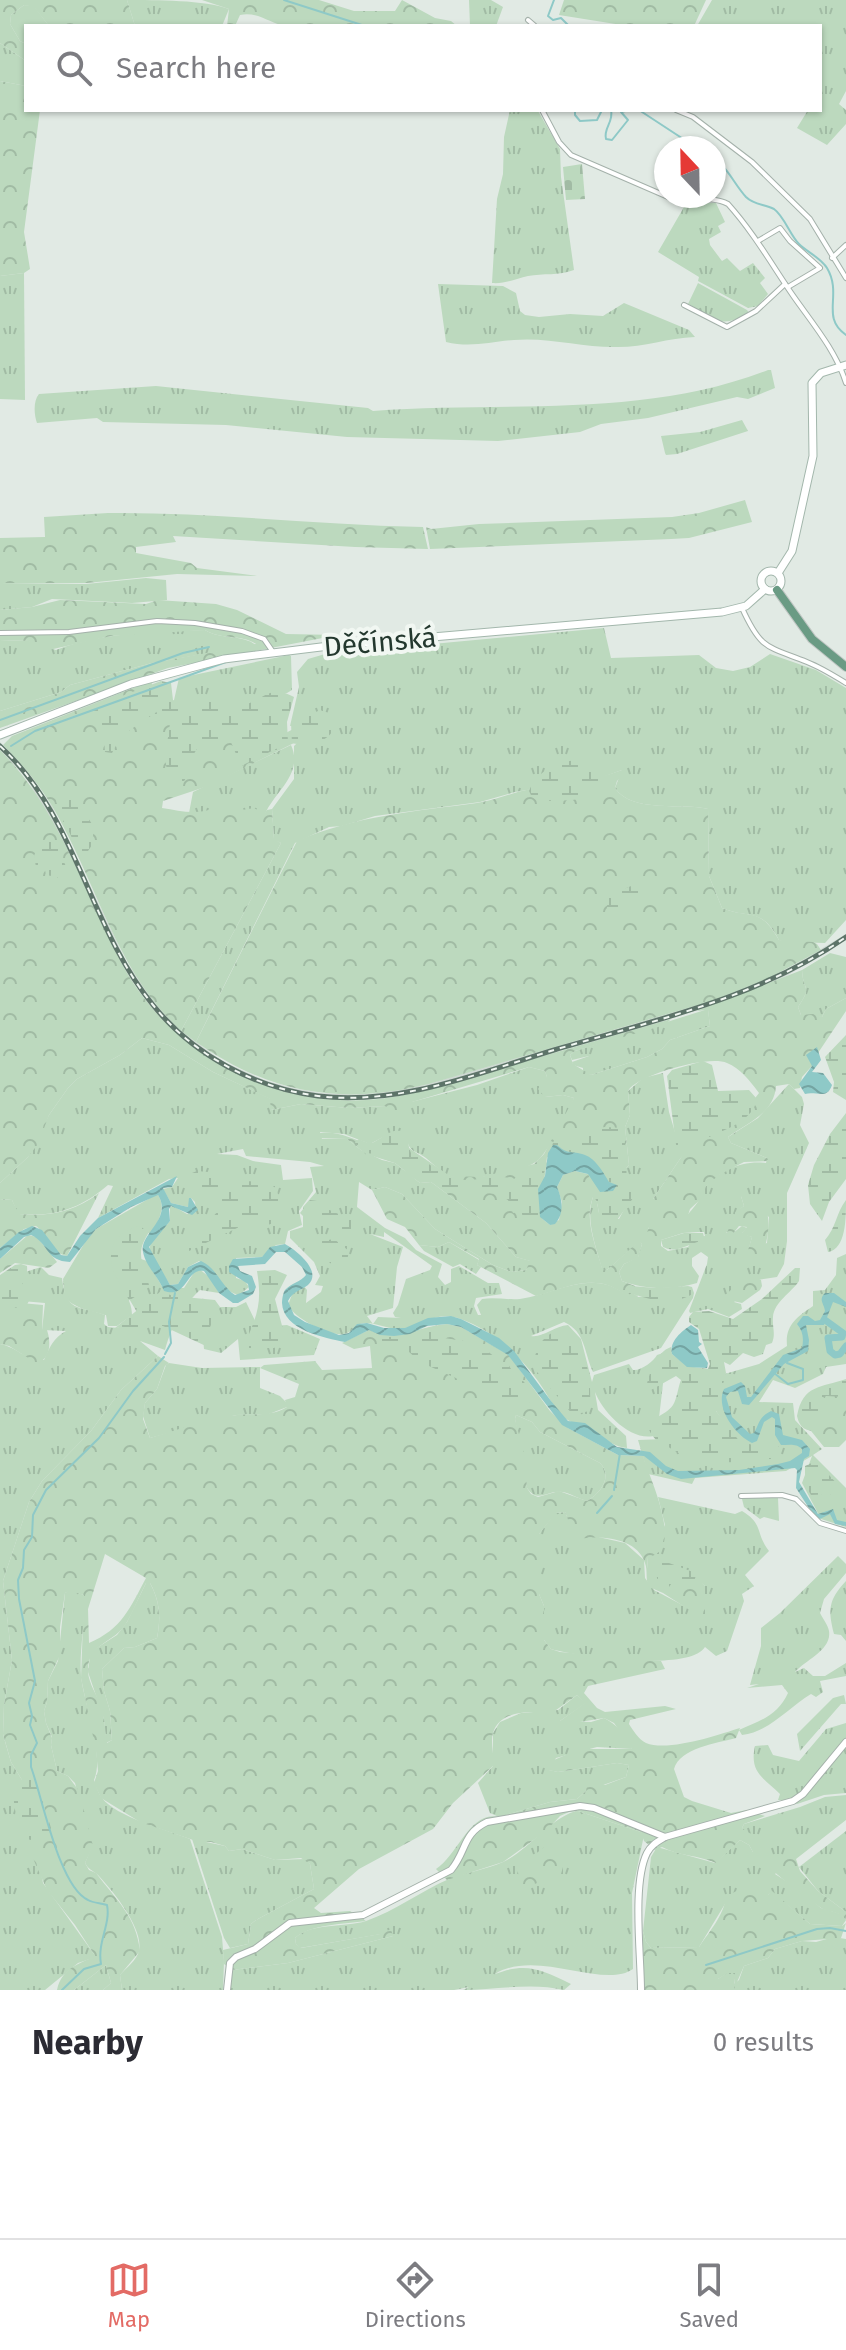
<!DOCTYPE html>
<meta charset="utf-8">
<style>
body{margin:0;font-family:"Fira Sans",sans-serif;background:#f2f2f3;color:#2b2b33}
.compass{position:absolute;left:654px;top:136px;width:72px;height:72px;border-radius:50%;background:#fff;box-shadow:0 2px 6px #0004;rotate:338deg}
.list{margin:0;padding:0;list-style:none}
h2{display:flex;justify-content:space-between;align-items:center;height:104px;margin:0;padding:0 32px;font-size:34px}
h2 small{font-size:26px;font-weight:400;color:#7c7c81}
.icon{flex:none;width:44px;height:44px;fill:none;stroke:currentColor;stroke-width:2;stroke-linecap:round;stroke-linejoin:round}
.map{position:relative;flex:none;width:846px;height:1990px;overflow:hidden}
.search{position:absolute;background:#fff;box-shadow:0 2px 6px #0004;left:24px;right:24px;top:24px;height:88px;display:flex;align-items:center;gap:20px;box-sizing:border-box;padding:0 28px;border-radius:0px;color:#7c7c81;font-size:30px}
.sheet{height:248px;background:#fff}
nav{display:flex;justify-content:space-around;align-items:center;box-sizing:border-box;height:112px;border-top:2px solid #e1e1e2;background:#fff;font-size:22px;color:#7c7c81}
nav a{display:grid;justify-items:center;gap:4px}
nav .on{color:#e36b65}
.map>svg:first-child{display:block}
.built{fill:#cfd9d3}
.grass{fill:url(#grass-tufts);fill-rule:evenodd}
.forest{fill:url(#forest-crowns);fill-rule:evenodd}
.wetland{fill:url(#wetland-marsh)}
.cemetery{fill:url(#cemetery-stones)}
.park{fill:#bcd9be}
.water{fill:url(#water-waves)}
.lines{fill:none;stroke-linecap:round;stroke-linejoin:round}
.stream{stroke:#8ec9c7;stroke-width:2}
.river{stroke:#8ec9c7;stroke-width:7}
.minor-casing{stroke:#a4b1aa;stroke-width:6}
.tertiary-casing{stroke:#a4b1aa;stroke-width:8}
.secondary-casing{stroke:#a3b7ac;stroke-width:9}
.primary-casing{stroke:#c1c7c4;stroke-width:10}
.minor{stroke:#fff;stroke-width:4}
.tertiary{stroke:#fff;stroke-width:6}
.secondary{stroke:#fff;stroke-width:7}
.primary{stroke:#6a9b84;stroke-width:8}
.rail-casing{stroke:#5d7469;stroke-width:5}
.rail{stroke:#f1f7f2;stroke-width:2;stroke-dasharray:6;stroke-linecap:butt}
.labels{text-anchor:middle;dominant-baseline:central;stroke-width:8;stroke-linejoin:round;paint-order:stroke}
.street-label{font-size:28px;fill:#23382e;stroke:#f1f7f2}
</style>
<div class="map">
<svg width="846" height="1990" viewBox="0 0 846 1990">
<defs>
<pattern id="grass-tufts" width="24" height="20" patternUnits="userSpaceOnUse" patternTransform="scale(2)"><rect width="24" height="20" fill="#bcd9be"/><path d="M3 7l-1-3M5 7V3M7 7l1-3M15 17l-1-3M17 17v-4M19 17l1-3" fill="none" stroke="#a1bba4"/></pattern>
<pattern id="forest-crowns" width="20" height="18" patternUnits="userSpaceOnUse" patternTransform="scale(2)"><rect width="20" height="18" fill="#bcd9be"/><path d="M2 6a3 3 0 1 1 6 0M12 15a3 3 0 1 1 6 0" fill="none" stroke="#a1bba4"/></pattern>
<pattern id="wetland-marsh" width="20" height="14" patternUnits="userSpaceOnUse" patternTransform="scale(2)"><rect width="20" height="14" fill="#bcd9be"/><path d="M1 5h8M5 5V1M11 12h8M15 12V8" fill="none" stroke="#a1bba4"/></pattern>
<pattern id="cemetery-stones" width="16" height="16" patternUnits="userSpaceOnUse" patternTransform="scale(2)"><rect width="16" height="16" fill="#bcd9be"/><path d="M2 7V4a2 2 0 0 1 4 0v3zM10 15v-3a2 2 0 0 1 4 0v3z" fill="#a1bba4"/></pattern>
<pattern id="water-waves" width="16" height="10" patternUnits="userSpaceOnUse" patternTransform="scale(2)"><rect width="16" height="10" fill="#8ec9c7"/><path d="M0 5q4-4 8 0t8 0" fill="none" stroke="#74a4a2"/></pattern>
</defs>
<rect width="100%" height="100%" fill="#e1eae4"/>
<polygon class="built" points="0,742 21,763 52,806 126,961 155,1003 181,1031 222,1061 264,1080 292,1088 320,1093 366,1095 424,1085 712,1001 786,970 846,934 846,940 788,975 734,999 426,1090 366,1100 320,1099 290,1094 262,1085 219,1065 178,1035 150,1007 121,964 28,780 0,750"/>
<g class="grass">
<path d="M127,0c29,0 78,0 102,9l-7,17h-87z"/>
<polygon points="469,0 491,0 503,7 496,26 470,26"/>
<polygon points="712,0 846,0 846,91 839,104 846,110 846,124 827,145 797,128 808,110 820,110 820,26 697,26"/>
<polygon points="24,5 34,6 49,26 26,26 26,44 20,41 10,24 11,15"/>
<polygon points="0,43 26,61 26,86 0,81"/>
<path d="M510,110l28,1 22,38 1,28 13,93c-15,6 -31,3 -46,6 -12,3 -23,8 -36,7l5,-84 6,-25 1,-37z"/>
<polygon points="689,203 716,203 725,222 718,226 721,232 709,239 710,245 722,261 727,258 740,271 753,263 765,278 760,283 768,294 758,306 748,308 698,281 699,277 658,252 684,207"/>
<polygon points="24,273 25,400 0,399 0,276"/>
<path d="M698,283l49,27 2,3c-29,16 -32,7 -59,-8l-2,-1z"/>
<path d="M438,284l65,2 13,7 4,18 5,4 14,2 31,-3 33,2 21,-13 65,27 6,7c-28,1 -53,11 -81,10 -33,0 -67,-10 -100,-7 -24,2 -44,8 -68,2z"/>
<path d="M768,370h3l4,18 -27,11 -11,-2 -89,21 -47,6 -21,8 -82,9 -151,-4 -121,-12 -123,-3 -6,-4 -60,5c-3,-8 -4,-22 2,-29l117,-8 212,22 5,3c131,-10 269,8 395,-41z"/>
<polygon points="742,420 748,431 677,454 666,455 665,453 661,436 700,432"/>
<polygon points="146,578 166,580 167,600 132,603 52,599 32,607 0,610 0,583 86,584"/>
<path d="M604,628l7,30 88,-3 17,13 17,3 17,-4 20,-13 46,16 30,18v232l-21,23 -40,-1 -6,-2c-19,-34 -28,-20 -57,-32l-13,-32 -1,-67c-25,-7 -76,5 -93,-21l7,-18 -22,8 -85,14 -35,10 -105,14 -33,10 -13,1 -34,16 -99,199 -15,-11 100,-188 -7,-3 -2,-31 22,-30v-33l6,-6 1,-15 -11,1 9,-39 -2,-15 11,-13 17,-5z"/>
<path d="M205,630c16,10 37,4 51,15l-104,18 -82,22 -9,7 -61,19v-71l29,1 27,9c46,-18 101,-18 149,-20z"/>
<polygon points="289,655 291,656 292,690 287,693 262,698 254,710 172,709 179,678"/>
<path d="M291,745c13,29 -16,46 -26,69l-76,-1 4,-21z"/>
<path d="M830,953l16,4v41l-20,11 -4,8 -21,-2 -3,-8c15,-22 5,-15 4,-37z"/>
<polygon points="708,1009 710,1026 670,1040 662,1049 647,1057 591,1075 583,1073 583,1068 573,1065 572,1062 589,1056 572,1060 570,1055 575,1051"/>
<path d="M142,1038l27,7 44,27 58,27v11l30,-6 48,4 36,-2 5,3 18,-3 3,-4 66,-17 52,-18 16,4 2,6 -2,20 18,-2 11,3c-3,12 -28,57 -37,63 -15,12 -72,22 -90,14 -9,-5 -16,-14 -24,-19 -9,-6 -13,-4 -16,-16l-22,-4 -15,8 -26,-10 -24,-2 2,7h25l14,11 21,10 13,3 25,20 11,-1 55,41 30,34 15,4 -5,9 -15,2 -18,-7 -31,-19 -27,-17 -33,-35 -17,-7 -13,3 -13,-8 -2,25 28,21 20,10 11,12 26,14 -4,13 7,8 6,-3v-13l8,-3 29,17h11l3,11 -26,4 -2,8 4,9h3l-4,-10 5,-6c13,-2 25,1 38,0 36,-5 70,-30 104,-6l8,-1 6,5 56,-4 -1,5 -32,50 -68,24c-9,-19 -7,-40 -29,-50l-33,14c12,2 23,-10 37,-11l13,14 11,43 2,-7 35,-11 4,6c8,1 21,-9 24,-15l6,-2 3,5 -9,77c-24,9 -54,-22 -62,-43l3,18 28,26 1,12c-13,-1 -22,-9 -32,-16 -11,-6 -24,-8 -33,-16 -10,-11 -16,-24 -24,-35 -20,-28 -47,-52 -80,-63 -20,-6 -34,5 -52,10 -15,4 -28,-6 -42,-5 -10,1 -10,9 -20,11 -14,3 -50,-16 -56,-29l5,-13 11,-6 3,4 -1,13 15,-11 2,-6 -8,-1 5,-9 -6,-14 -24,-24v-7l13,-4v-20l13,-15 -6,-25 14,-1 -14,-4 -64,-6 -3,-7 -26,5 20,1 16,6 28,4 2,15 29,-2 1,13 -14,20 3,14 -14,6 -3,13 -9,1 -14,12 -26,1v20l9,3 4,6 -10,8c-19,-4 -20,-26 -40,-34l-11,6 -10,17 -8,1 -20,-32c-3,-13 13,-23 20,-32v-14l3,-1 14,8 9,-2 -1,-10 -4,-4 -3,9 -17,-4 -8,-14 9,-2 6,-9 -9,1 -71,39 15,-32 -5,-1c-28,24 -53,32 -90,29l-6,-14 -12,-1v-16l28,-26 21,-42 19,-27 9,-9 43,-24zM384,1232l48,34 -2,4 -24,9 -8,26 -5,8 2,4 6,1 -23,-1 -5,7 -6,-8 26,-8 4,-41 6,-20 -33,-13 14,3z"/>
<path d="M663,1073l6,39 13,44 -29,43h-5l4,23 -4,7 36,-9c5,-8 11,-13 15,-20 5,-7 0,-6 5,-12 15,-18 39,-28 62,-25l1,-5 -36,-15 -3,-6 30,-19 31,-34 13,13 2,7 -4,21 9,18 -22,50v48l-3,23 -7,13 -20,3 -23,22 7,2 1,5 -13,8 -21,-8 -18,4 -1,-2 18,-47 1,-7 -7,-5 -9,6v8l7,10 -2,7c-24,7 -52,7 -75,-2l-3,-9 5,-8 14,-7 4,-13 -3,-2 -32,28 -5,-1c-6,-23 -17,-49 -9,-72h3l3,16 20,6 8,-15 -2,-35 4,-4 -4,-38 5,-12 -2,-24 15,-13zM741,1196l28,21 -2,26 -18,5 3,-11 -10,-4 5,-5 -5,-2 -9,7h-7l3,-2 7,-19 8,-6zM698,1232h6l1,4 -10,1 -7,10 -20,4 -7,-5v-6l22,-7z"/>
<path d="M136,1228l5,31 6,2 16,27h21l11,-17 4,-2 13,10 7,14 -19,-3c-19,18 -28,35 -35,60l-25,-9 18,15 -37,34 -30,41 -49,50 -13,21 -26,79 9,79 -8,45 -1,29 3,11 5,17 11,18 21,103 53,74 -18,6 -33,27h-45v-646c19,4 22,15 44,16 5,-12 10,-23 22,-29l-24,-1 3,-27 -23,-2 -5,-7 5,-21 19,-6 8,8 13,3c4,35 16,27 43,37l-1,9 4,3 10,1 20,-14 -24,-41z"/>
<polygon points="449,1242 479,1260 477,1265 481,1267 476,1274 460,1264 453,1267 424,1251 419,1245 438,1247"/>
<path d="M846,1254v110l-20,3 -3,7 -28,14 -22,-8 -14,22 34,1 2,17 27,29 -9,6 33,33v39l-25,-8 -19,-36 10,-27 -26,15 -91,7 -3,6 -44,-10 -10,-34 28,-1 77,13 -46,-70 62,-18 28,-18c-2,-21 10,-29 26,-40v-15l12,-1 11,-15 1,-17z"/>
<polygon points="246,1302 258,1327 287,1325 320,1339 314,1355 240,1360 238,1339 221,1353 204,1349 203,1337 210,1307 236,1307"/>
<polygon points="169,1363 202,1368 260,1367 260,1388 280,1396 287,1403 287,1407 269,1414 236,1415 150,1438 143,1416 145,1403 157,1389 166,1365"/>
<path d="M516,1415l16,7 8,10 60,31c13,13 1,30 -13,38 -8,-2 -17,-8 -25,-9 -15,-2 -24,12 -35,-4l-12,-69z"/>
<path d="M658,1497l77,17 7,-3c22,13 13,22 27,40l-24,24 9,11 -12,8 2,7 -17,50 -11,5 -11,-9c-15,25 -127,10 -154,2l-7,-9v-34l-5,-12v-60l16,-21 10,-1 3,7 26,17 31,7 19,17 1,18 9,12 51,27v-31c-16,-14 -38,-13 -58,-17l1,-12 17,-32z"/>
<polygon points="745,1497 778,1498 779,1521 764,1517 760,1519 744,1507 742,1499"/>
<path d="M838,1556l8,8v9l-22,26 -4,14c3,6 8,12 9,18 3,19 -24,29 -34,41l9,-4 9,8h12l21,-13v13l-26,5 3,11 -7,5 -5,-3c-23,14 -42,38 -69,41l-3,-5c21,-9 39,-15 49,-37l-6,-8 -35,3 12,-4 -9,1 11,-39v-18l19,-15z"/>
<path d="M846,1581v60l-5,-6 -7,-1c-6,-24 -6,-34 12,-53z"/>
<path d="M146,1583h4c10,18 11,35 7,55l-22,9 -11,1 -22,21 2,22 6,20 2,29 -6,3 -2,-24 -16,-47 2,-16 2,-5 25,-16 10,-13z"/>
<path d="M70,1590l14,5c2,26 -5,53 -3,81 3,28 24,79 13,104 2,5 4,13 8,18 14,19 66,32 88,41l32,98 2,24 -1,29h-101l-2,-15c6,-7 17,-15 19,-24 5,-22 -26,-60 -41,-76 -6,-5 -9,-5 -13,-12l7,-17 -17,-63 -7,-7 -11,-5 -6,-26 1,-8 -6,-14 -2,-12 3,-9 1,-21 10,-20 7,-68z"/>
<path d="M577,1695l9,8 -26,18 31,1 13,-4c12,6 24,18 28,31l-35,-2 -41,11 -7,12 9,2 59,-9 12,2 -3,12 -40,14 -9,8 -27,3 -51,15 -9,-4 -12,-30 15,-17v-33l7,-11 21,-9 37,-3z"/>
<polygon points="844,1695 846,1704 841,1704 800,1751 797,1734 833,1698"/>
<path d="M846,1723v70l-22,2 -27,9 -8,-4h-11l2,-6c-16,-16 -31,-21 -25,-48l13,-1 5,10 26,6 27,-32z"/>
<polygon points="846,1795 846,1820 796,1859 791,1859 775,1874 797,1888 821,1908 841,1914 846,1920 842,1926 810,1924 772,1892 768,1895 725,1904 699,1947 651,1948 646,1942 643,1931 651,1857 657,1847 715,1863 740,1840 749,1845 753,1852 742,1828 744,1824 800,1807 825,1797"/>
<path d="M578,1811l63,21 3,3 -12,58 1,76c-30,21 -96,-21 -138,5 31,-12 46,-5 76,10l-7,6c-33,-8 -68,0 -101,0l22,-11 -16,8 -15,3h-225l3,-20 56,-7 105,-27 -6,-3 -87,15 -4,-4 -1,-6c17,-16 49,-10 71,-17 29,-10 55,-30 83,-42 17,-7 36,-9 54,-17 25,-11 51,-48 75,-51z"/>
<polygon points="846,1831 846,1912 818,1891 799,1867"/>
<polygon points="192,1839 225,1846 229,1851 242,1849 275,1860 305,1859 310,1864 314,1889 256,1920 251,1924 248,1944 230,1948 224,1938"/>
<polygon points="834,1937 846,1939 846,1990 718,1990 718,1979 728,1972 736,1973 734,1984 739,1980 744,1966 768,1958 775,1949 802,1941 816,1942"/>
<polygon points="106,1965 111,1983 103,1990 74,1990"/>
</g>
<g class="forest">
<polygon points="0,0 127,0 135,26 49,26 34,7 24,5 11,15 10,24 20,41 26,44 26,61 0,43"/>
<path d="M202,0h117l35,11h41l7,-11 33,18 16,3 6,5h-171c-16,-2 -28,-15 -46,-11l-5,11h-8l2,-17z"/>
<polygon points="564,0 706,0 694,26 628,26 559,15"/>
<polygon points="0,81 26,86 26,110 40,110 24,232 30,269 24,273 0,276"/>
<polygon points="745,500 752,522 689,538 671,539 430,549 426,527 431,529 479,524 672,517 699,513"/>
<path d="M108,513c105,-1 210,12 315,14l5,22 -73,-2 -182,-11 3,6 -40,5v6l55,10 6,5 60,8 -80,-2 -90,9h-87v-45l45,-1 -1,-20z"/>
<path d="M60,600l86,4 12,-4 58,4 21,6 49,24 52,1 -170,33 -168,60v-17l61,-19 9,-7 82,-22 104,-19c-15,-10 -35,-4 -51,-14l-94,6 -71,16 -7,-1 -4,-10 -29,-1v-30l32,-3z"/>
<path d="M151,681l7,20 118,37 25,-13 -1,15 -92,46 -45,15 -1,7c19,3 36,8 54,-1l8,6 30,-5 10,6 3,-4 5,-1 2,30 7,4 -100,188c-61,-56 -81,-136 -119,-207 -15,-30 -36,-56 -59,-79l9,-9z"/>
<path d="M0,750c59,59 82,138 120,210 46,90 145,146 246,140 20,-1 40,-5 60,-10l245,-71 -6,6 -90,26 -5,4 3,9 18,11 56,-18 15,-8 8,-9 40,-14 -2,-16 -12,1 106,-41c1,22 11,15 -4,37l3,8 12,-1 9,3 4,-8 20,-11v13l-28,42 -1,-2 -5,10v5l-10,11 -2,11 -6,1 -5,-5 -13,2c-2,28 -28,36 -48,51l3,6 36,15 2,3 -25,1 -25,13 -13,11 -4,12 -12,11 -6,19 -31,11h-6l-1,-4c9,-20 -1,-19 2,-36h5l29,-43 -2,-9 63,-33 16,-21c-8,-11 -19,-25 -32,-30 -19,-8 -83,11 -97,25l-2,3 2,24 -5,12 4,38 -4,4 2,35 -12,18 -11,-1 -5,-8 -3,-16h-3c-9,23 3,49 9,71l5,2 32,-29 3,3 -4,14 -14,6 -5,8 3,9 13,5 3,11 -6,-5 -8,2c-29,-22 -57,-6 -88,2l-59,-31 2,-6 -30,-17 -11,5 -19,-2 -14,-18 -18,-8 -15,-29 13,-3 17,7 33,35 27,17 31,19 18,7 15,-2 4,-9 -14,-4 -30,-34 -55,-41 -11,1 -25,-20 -29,-9 -19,-15 -33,-1v-4c25,-5 36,5 56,10 15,-6 20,-18 37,-11l2,15 41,28 31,1 53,-13 10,-10 30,-56 -11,-3 -18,2 -7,-8 9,-12 -2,-6 -16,-4 -117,35 -3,4 1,7 -12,6 -13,-13 -36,2 -48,-4 -30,6 -1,-11 -57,-27 -44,-27 -27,-7 -22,17 -43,24 -9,9 -19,27 -11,29 -10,13 -28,26zM547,1157l61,22 -33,-8 -12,4 -6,12 5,15 -3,18 -9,5 -10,-8z"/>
<path d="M622,770l4,2 -9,9 -2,7c17,26 69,14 93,21l1,67 13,32c29,12 37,-3 57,32l34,2 4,2 4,6 -52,28 -57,23 -273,80c-90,26 -166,15 -243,-39l101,-201c57,-25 120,-30 180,-38 19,-3 36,-11 54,-14 31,-5 62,-8 91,-19z"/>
<path d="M99,1193l-32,63c-16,-3 -19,-21 -31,-30l-12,3 -24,19v-49l12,1 7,14c30,3 55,-2 80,-21z"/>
<path d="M746,1193l17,8c10,17 5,47 -6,63l-7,1 -4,-8 6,-20 -11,-3 6,-7 -8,-1 -11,14 -2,-5 10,-24 8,-5 -3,-10z"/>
<polygon points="28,1235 37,1237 57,1262 49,1268 15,1263 0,1273 0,1259"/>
<path d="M756,1277l5,3 1,6 -2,4 -18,13 -18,-4c5,-10 19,-21 32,-22z"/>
<path d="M21,1303l22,2 -1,25h5c4,13 4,26 -9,34l-29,-18 -9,-2v-36z"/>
<path d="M447,1324l14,3 48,28 41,56 18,17 50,27 25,1c6,21 43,96 5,101l-1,11 52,7 1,6 5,5v31l-3,1 -39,-25 -14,-6c-4,-8 -1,-16 -4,-24 -8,-26 -46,-28 -67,-24l-6,-9 -7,-18 -9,1 -17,21v60l5,12v34l7,9 9,3 101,9 4,8 -77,17 -4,7 13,15 8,4 60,-6 11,3 -46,11 -1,4c4,6 9,15 17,19 22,9 72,-8 94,-15l-4,10c-19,5 -56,10 -62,31l10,28 8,4 39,12 16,-3 18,6 -21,8 -2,4 5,4 14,6 1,9 -8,6 -5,-8 -9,-5 -24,23c-18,-8 -37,-7 -54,-16l-7,3 -11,-9 -3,-9 -63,-21 -9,1 -9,4 -14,15 -43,31 -56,18 -11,-11c22,-14 34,-59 63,-52l51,-15 27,-3 9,-8 1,-5 12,-3 6,2 21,-8 3,-12 -12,-2 -59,9 -10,-2 1,-8 31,-13h52l-18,-26 -10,-5 -30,5 -15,8h-5l6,-10 25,-18 -8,-8 -25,18c-19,-2 -52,-4 -59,20 -3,10 2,23 0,33l-40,37 -20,26 -74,40 -45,39 7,5 29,-2 16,10c-21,3 -55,3 -71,17l1,6 5,4 79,-14 11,-5 2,7 -105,27 -56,7 -8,-6 -1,-14 25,-6 3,-20 5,-4 58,-31 -4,-25 -9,-6 -26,2 -33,-11 -13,2 -4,-5 -14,-4h-12l-59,-20 -39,-24 -7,-15 4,-12 -2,-20 -15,-73 3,-83 -14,-4 -5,2 -5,34v28l-12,26 -1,21 -3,9 2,12 6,15 -1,7 6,26 11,5 11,15 14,55 -8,17 4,7 7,3c21,28 40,43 44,78l-20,24 2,15h-19l8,-7 -5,-18 -32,25h-17c5,-22 20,-25 38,-34l-20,-31 -28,-35 -15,-34 -2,-16 5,-14 -13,-46 -11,-18 -8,-28 1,-29 8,-45 -9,-79 26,-79 13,-21 49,-50 30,-41 37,-34 11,7 -4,3 -8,23 -12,14 -2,16 7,19c28,-8 58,-20 87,-23 18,-2 34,2 50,-8l-2,-7 10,-3 4,-13 -39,-16 4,-3 51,-4 7,9 50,-2 -2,-22 -16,3 -12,-6 27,-13c32,11 47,-3 78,-6zM516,1415l16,7 8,10 60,31c13,13 1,30 -13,38l-28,-10 -21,6 -7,-3 -4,-6 -3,-34 -9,-35zM105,1554l41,24c-16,30 -24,51 -57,65l-1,-34zM146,1583h4c10,18 11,35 7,55l-22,9 -11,1 -22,21 2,22 6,20 2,29 -5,3c-2,-12 -2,-25 -6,-37 -4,-11 -12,-22 -13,-34 -1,-30 27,-28 39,-50 7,-12 12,-26 19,-39z"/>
<polygon points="846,1395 846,1440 839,1447 824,1447 807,1426 817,1396"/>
<polygon points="551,1842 558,1845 565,1860 561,1874 524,1888 521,1886 517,1868"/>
<path d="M786,1855l10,4 4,12 18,20 28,21v8c-7,-9 -14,-7 -23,-11 -5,-2 -50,-37 -53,-41z"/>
<path d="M750,1883l18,12 4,-4 38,33 32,2 4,-3 -5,15 -39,3 -27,8 -7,9 -24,8 -10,23 1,-16h-7l-10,6v11h-75v-59l3,11 5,6 48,-1c10,-15 25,-32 27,-50z"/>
</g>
<g class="wetland">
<path d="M161,681l10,2 2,17c10,4 20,-1 31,-2 12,0 25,8 37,7 22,-2 27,-23 53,-8l-7,25 1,21 -47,23 -10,-24h-29c-4,5 -8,11 -11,17 -7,13 1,28 -22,25l-4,-26 6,-42 -13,-5 -37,25 -9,17 -7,-1 -1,-14 -12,-22 1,-9z"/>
<path d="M320,710l15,5 3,5c-5,20 -25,28 -46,23l-1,-19z"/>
<path d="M589,759l11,9c4,39 -34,31 -62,33l-6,-4 -3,-6c9,-24 37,-32 60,-32z"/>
<path d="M68,795l10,8 16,24 -2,18 -4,6 -10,3c-5,-19 -18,-35 -22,-54z"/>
<polygon points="51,837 55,842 73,882 66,884 57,877 46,875 45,870 36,867 34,856 39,842"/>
<polygon points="639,883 641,894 640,908 621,914 612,913 607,908 608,895"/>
<polygon points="846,1035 846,1100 833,1092 834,1082 825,1057"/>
<path d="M703,1061l9,4 6,26 31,-1 8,9c-5,27 -43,32 -62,46 -6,3 -9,9 -15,13l-3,-6 -10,-76 5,-6z"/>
<polygon points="846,1113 846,1179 829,1202 822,1221 810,1204 808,1185 814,1165 830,1134"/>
<path d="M604,1127l20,1 3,54 10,3 2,5 -22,30 -11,8c-10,-7 -3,-25 -14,-32l1,-5 -5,-18 8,11v5l7,4 12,-3 1,-6 -7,-2 -19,-25 -25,-4 -8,-8 -5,1 2,-6 10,-4 9,3z"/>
<path d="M393,1132l10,1 8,20c16,7 28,22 45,26 20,4 39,-6 58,0l10,-9 24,-8 -10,27 1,23 4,9c-9,2 -13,1 -20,-4l-2,-6 -8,2 -5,-13 -11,-6 -55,-5 -5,-7h-16l-14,-7c-7,-17 -20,-11 -32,-21 -8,0 -17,-4 -20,-12l4,-3c16,9 19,1 34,-7z"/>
<polygon points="197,1171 231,1174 241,1181 266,1182 276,1188 281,1204 278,1221 268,1225 258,1218 189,1251 187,1246 218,1211 217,1207 188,1186 192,1173"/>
<path d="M310,1200l7,1v6c13,1 21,9 34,10v15l-3,1 -44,-16 -4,-4z"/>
<path d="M846,1200c0,19 0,49 -18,52l-3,-12c11,-12 11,-27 21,-40z"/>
<path d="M146,1208l8,17c-19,26 -14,31 -5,60l-6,7 -38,23c-17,-8 -26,-4 -40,-17l-2,-17z"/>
<path d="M684,1233h19l1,4 -3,4c-13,3 -24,13 -38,6l-2,-7z"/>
<polygon points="334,1239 349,1251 347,1261 340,1268 330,1263 311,1243"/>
<path d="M21,1264l6,2c2,18 -15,17 2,35l-4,7 -17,-1 -8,4v-36l15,-10z"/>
<path d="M795,1268h5l-1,13c-8,12 -25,21 -26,36 -1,10 3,16 -1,26l-6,2 -3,9 -9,3 -11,-4 -13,12 -6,-3 2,11 -10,38 24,31 18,4 11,-7 13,10 -5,9c-35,5 -81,10 -110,-12l-4,1c-32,-31 -3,-24 10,-42 4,-6 5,-18 8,-25l-5,-4 -25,14 -5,-2c3,-14 10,-36 25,-41l1,7 15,12 21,3 2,-5 -11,-35 -10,-7v-5l4,-5 16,-1 24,8 29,-20z"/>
<path d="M275,1270l12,5 -12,24 10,38 -1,6 -10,5h-26l-1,-9c11,-26 15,-38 10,-68z"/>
<path d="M631,1286l25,2 32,-2 4,1 2,6c-21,14 -44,7 -66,-1z"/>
<polygon points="160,1292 174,1296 215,1300 220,1307 210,1327 208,1347 163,1326 115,1328"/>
<path d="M439,1326l5,12 33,5 23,18 8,3 6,10 5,2 19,23 -23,8 -7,-1 -41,-23 -47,-21 -12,-11 -27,-6 -4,-4 5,-4c26,1 34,-9 57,-11z"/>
<path d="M568,1328c19,15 25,60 21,83l-16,4 -41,-49c6,-22 11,-34 36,-38z"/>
<path d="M846,1379v18l-20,-1 -6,4 5,16 -7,15c-12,0 -18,-2 -21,-15 6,-32 24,-28 49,-37z"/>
<polygon points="816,1461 840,1487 835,1494 811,1495 805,1485 805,1466"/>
<polygon points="661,1560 693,1572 696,1575 694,1582 687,1586 674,1580 669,1587 663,1587 658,1582 653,1561"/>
<path d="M29,1775l6,2 16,51 -5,9 -11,4 -8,-2c-10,-15 -17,-38 -11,-56z"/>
</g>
<polygon class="cemetery" points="582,164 585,199 566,200 563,167"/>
<path class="park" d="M157,1194c10,11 2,29 -7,40l-10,-8c-15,4 -23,8 -28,23 -7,27 20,41 20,66l-15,11h-9l-2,-11c-26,-7 -38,-6 -43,-36l24,-40 9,-10z"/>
<g class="water">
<path d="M817,1047l4,13 -9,12 11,1 9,12c-5,15 -15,6 -27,9l-6,-10 13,-18 -6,-11z"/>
<path d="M553,1145h4c10,9 13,6 25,9 13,3 21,18 27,28l8,3 -4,6 -13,1 -12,-18 -13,-3 -12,4 -6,12c5,12 8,26 -2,37l-5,1 -10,-8 -2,-28 7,-13 3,-23z"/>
<path d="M177,1176l-5,11 -9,1 8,15 17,4 1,-9h2l7,12 -6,5 -21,-9 -2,3 1,12 -21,26 21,38 8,-1 10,-17 13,-6c16,7 20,25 34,34l14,-5 -1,-6 -19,-12v-6l4,-7 29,-2 8,-10 15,-3c11,6 38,27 23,41 -8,6 -15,6 -20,16l6,14 11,7 34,13 10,-2 8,-9 10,-1 17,5h21l23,-10 23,-2 10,3 38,19 15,13 37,50 17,20 17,2 32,24 33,5 16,14 12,5 61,-1 39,-6 12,-3 12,-8v-4c-6,-6 -13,-4 -21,-4l-6,-10v-16l-3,-2 -8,5 -7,19 -5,2c-17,-8 -37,-35 -28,-54l17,-7 4,4 2,11h4l32,-42 19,-7c2,-9 1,-17 -5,-24l6,-8h5l7,5 5,-1 5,-9c-1,-8 -7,-11 0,-18h9l12,9v5l-13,-5 -9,23h-18l3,15 -1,11 -24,13 -35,41 -7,-1 -4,-13 -8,1 -4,5 6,20 18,17 4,-1c6,-11 5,-16 17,-22l8,3 4,21 19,5 8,9 -1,7 -5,3 -5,23 19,32 15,-5 4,11 9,2v4l-11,-2 -5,-10 -10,5 -6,-3 -18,-28 1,-18 -2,-2 -114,11 -14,-5 -23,-18 -26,-1 -56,-30 -54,-70 -47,-28 -14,-3 -20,2 -17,8 -16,2 -14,-1 -11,-5 -24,12c-20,-4 -62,-12 -63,-39 0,-4 1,-10 3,-13 6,-7 16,-8 21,-15l-4,-8 -17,-15h-9l-11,12 -27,2 2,5 12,5 4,11 -3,7 -15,9h-5l-14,-10 -15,-22c-18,-4 -16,28 -40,20 -5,-14 -18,-24 -21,-39 -4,-18 30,-33 15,-57l-27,12 -35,22 -26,33c-25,-1 -21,-19 -39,-27l-7,2 -24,22v-11l19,-16 13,-6 10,4 19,25 6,1 13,-20 18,-18z"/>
<path d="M691,1325l7,5 1,12 3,2 -4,3 10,16 -1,5 -20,-1 -15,-13c-3,-13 10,-23 19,-29z"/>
</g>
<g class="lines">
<g class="stream">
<polyline points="284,0 365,26"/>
<polyline points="554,0 548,16 553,20 561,18 569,26"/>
<polyline points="575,110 575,115 580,121 597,120 602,110"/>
<path d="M611,110c3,12 -8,18 -5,29l6,1 16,-20 -7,-8 9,-2"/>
<polyline points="639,110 697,148"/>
<path d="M714,159c15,10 20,25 32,38 8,8 18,7 28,12 10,7 16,26 25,35 8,8 22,14 28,24 16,27 -7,49 19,67"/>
<polyline points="0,720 183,653 209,647"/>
<polyline points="11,746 35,731 226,662"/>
<polyline points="165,1354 171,1343 169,1322 175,1293"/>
<polyline points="774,1373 788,1384 803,1380 803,1369 787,1363"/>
<polyline points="614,1490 620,1453"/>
<polyline points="597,1513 612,1496"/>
<polyline points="706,1965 817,1929 830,1928 846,1931"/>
<path d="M62,1990l22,-21 17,-5c-4,-22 10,-40 6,-59 -6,-2 -14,-2 -19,-5 -29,-13 -46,-104 -57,-133v-12l6,-12 -7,-18 2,-9 -3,-13 6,-22 -16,-82 -1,-19 5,-12 1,-18 8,-13 1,-22 13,-25 53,-52 34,-47 31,-34"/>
</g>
<polyline class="river" points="825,1320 843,1333 842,1337 828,1338 830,1351 835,1355 840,1354 846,1346"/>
<g class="minor-casing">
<g id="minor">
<polyline points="528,20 535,26"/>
<path d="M542,110l17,32 12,13 97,42c19,5 43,-2 60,7 26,29 44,61 66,93 19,27 42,54 52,86"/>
<polyline points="676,110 693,117 752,162 810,219 846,278"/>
<polyline points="758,241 780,228 790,241 820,268 788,287"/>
<polyline points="832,258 846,245"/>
<polyline points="684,305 727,327 756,311 785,284"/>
<path d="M742,608c19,42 25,38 65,54 13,5 26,13 39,21"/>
<polyline points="0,633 69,632 157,621 195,623 242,631 264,639 273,652"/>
<polyline points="741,1496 782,1495 796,1499 820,1523 846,1531"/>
</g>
</g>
<g class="tertiary-casing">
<g id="tertiary">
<path d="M227,1990l3,-27 6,-6 19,-8 35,-26 73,-8 88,-45c16,-19 11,-36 36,-48l93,-16 14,2 71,29"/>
<path d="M641,1990c0,-35 -9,-107 6,-137 4,-8 10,-11 18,-16l128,-36 10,-7 43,-52"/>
</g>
</g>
<g class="secondary-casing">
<g id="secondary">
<circle cx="771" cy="581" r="10"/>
<polyline points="778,573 792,551 813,456 812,383 821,373 846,365"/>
<polyline points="0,735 131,684 224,659 329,646 722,612 746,606 765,589"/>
</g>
</g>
<g class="primary-casing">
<polyline id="primary" points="777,590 812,639 846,667"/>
</g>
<use href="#minor" class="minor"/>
<use href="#tertiary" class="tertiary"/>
<use href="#secondary" class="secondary"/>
<use href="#primary" class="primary"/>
<g class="rail-casing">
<path id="rail" d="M0,746c77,70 88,180 153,259 40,50 102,83 165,91 80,10 161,-23 236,-46 101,-30 205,-52 292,-113"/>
</g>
<use href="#rail" class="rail"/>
</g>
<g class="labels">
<g class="street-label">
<text transform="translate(380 642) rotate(-5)">Děčínská</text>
</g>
</g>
</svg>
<svg class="compass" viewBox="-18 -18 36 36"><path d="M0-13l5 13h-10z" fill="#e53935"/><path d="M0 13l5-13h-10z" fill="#7c7c81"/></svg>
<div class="search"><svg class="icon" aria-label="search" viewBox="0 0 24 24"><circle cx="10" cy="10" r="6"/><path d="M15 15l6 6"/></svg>Search here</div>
</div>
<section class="sheet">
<h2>Nearby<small>0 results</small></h2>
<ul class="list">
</ul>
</section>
<nav>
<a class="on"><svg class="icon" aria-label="map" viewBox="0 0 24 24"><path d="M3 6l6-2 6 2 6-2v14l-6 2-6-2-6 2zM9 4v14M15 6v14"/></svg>Map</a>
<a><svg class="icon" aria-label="directions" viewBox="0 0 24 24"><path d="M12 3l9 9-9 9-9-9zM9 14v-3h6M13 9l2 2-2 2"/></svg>Directions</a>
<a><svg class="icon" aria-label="saved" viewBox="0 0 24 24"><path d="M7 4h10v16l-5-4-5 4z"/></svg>Saved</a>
</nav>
